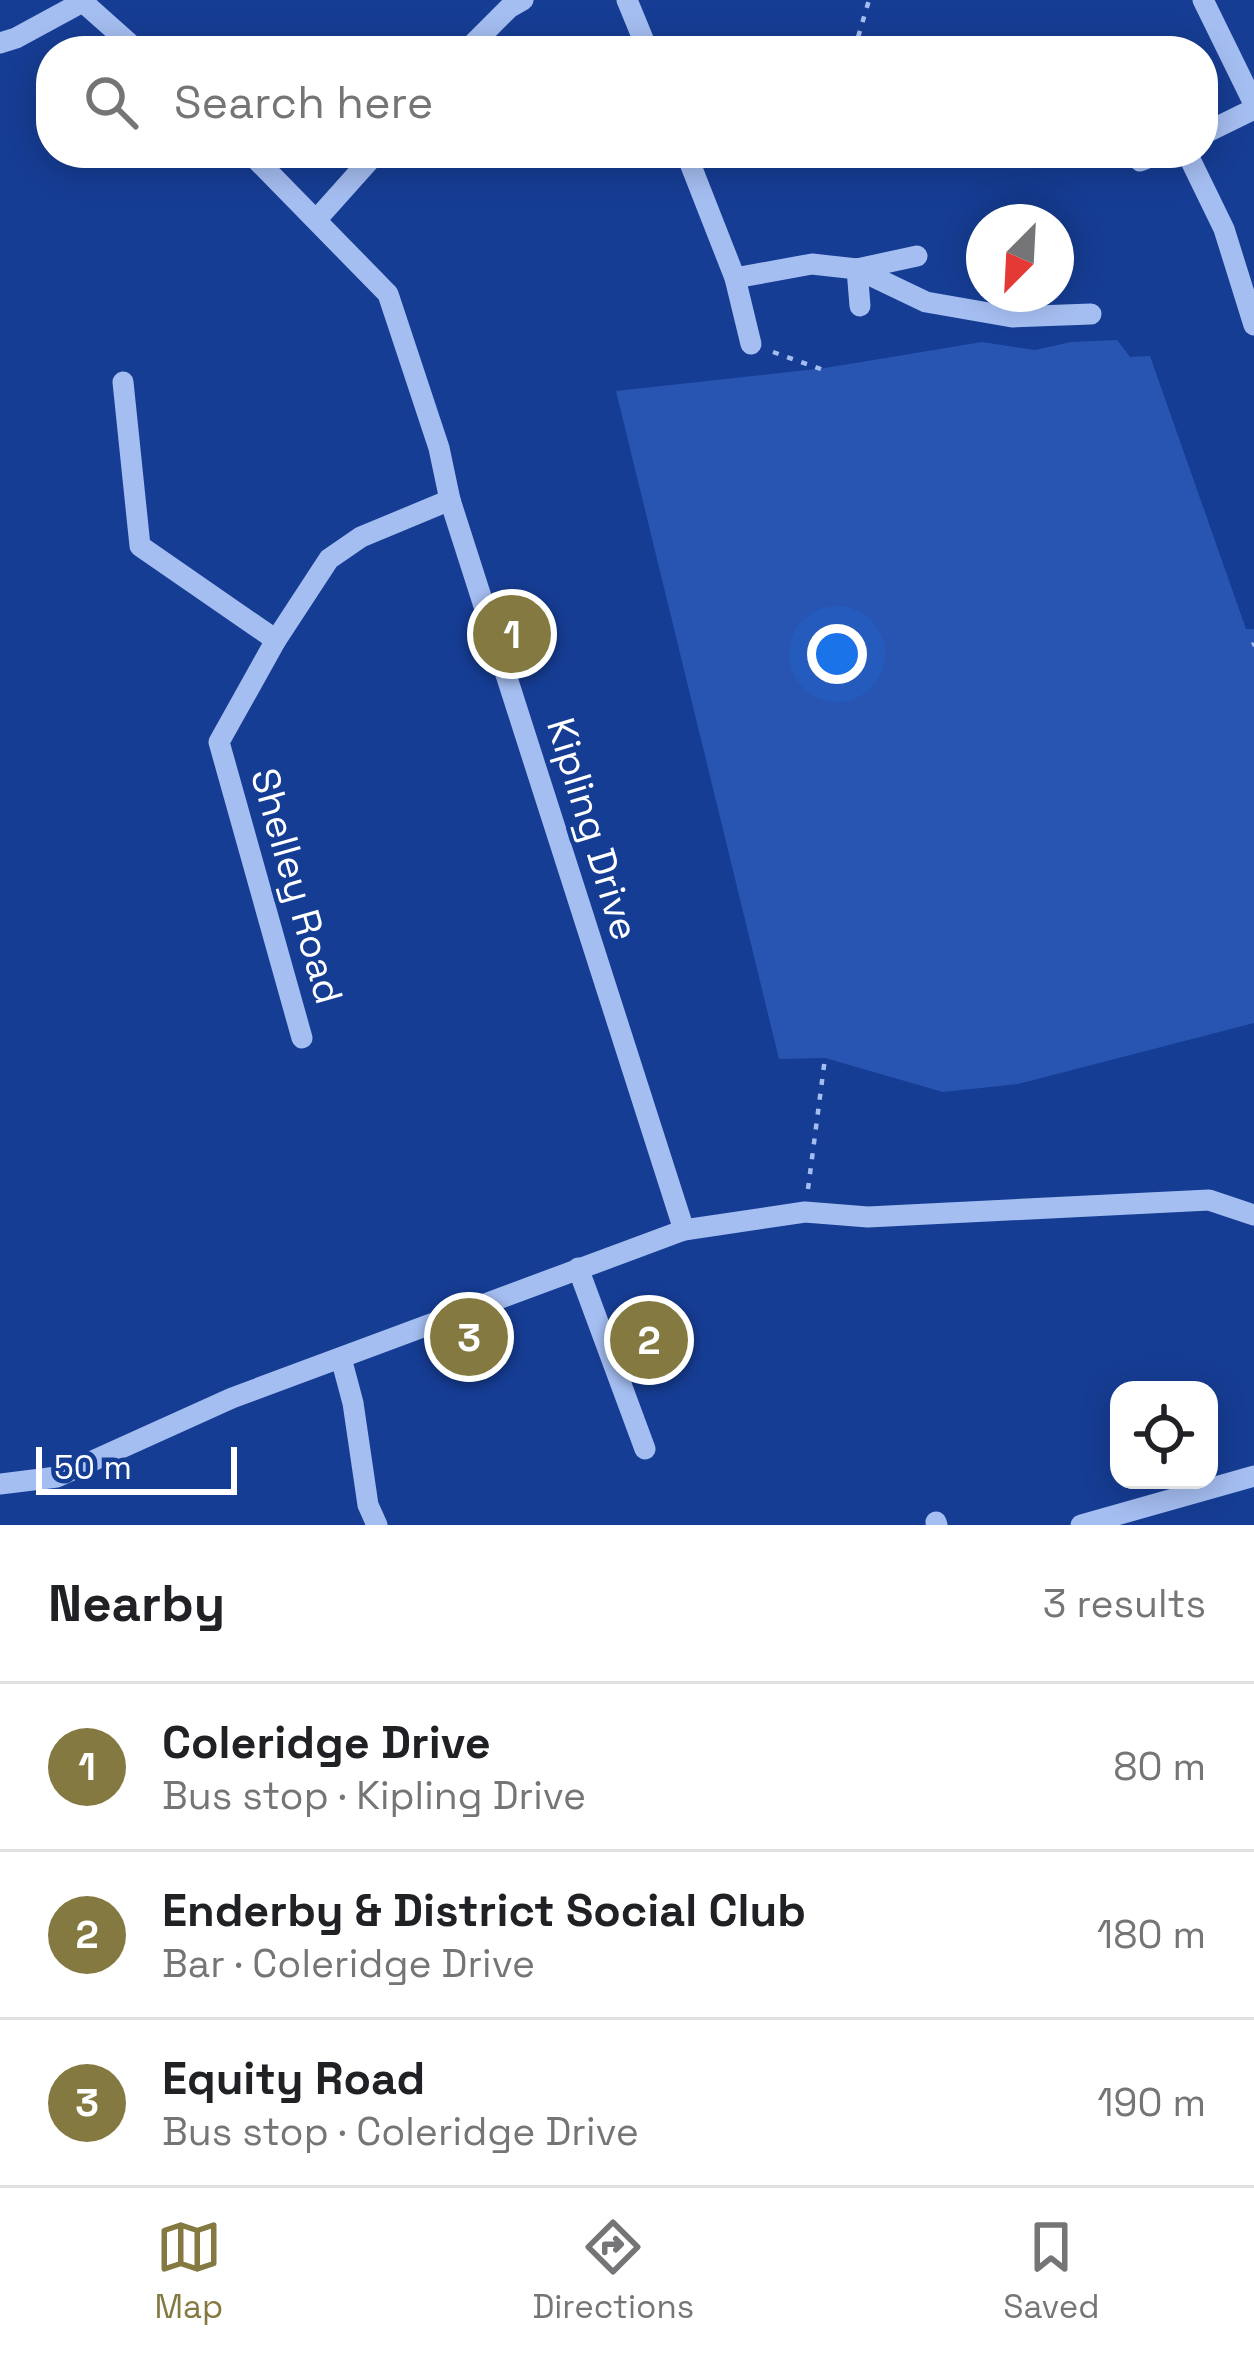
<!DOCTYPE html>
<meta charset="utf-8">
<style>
body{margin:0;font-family:"Space Grotesk",sans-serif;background:#f6f6f6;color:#202124}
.controls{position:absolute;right:36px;bottom:36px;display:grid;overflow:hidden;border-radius:24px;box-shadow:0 6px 30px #0003}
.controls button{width:108px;height:108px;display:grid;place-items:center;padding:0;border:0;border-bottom:3px solid #e0e0e0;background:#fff;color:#202124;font:60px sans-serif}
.compass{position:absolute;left:966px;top:204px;width:108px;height:108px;border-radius:50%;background:#fff;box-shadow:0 6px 30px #0003;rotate:204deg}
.scale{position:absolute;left:36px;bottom:30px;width:201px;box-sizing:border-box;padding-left:12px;border:6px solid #fff;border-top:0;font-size:33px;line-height:42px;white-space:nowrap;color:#fff;-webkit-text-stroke:9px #163d94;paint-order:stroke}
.you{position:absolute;left:837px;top:654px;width:42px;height:42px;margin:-30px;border:9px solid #fff;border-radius:50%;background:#1a73e8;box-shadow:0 0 0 18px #1a73e833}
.badge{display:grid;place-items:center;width:78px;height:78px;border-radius:50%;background:#847a41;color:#fff;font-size:39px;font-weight:700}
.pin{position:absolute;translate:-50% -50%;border:6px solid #fff;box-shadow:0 3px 12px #0006}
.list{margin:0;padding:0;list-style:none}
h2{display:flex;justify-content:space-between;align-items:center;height:156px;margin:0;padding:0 48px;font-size:51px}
h2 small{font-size:39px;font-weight:400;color:#757577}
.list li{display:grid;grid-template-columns:78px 1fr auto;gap:36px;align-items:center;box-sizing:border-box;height:168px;padding:0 48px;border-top:3px solid #e0e0e0}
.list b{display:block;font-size:45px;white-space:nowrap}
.list p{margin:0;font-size:39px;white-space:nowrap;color:#757577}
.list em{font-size:39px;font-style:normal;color:#757577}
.icon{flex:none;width:66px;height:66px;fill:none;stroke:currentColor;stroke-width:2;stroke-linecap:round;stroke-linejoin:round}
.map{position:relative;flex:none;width:1254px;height:1525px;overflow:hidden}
.search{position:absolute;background:#fff;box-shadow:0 6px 30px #0003;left:36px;right:36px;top:36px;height:132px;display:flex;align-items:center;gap:30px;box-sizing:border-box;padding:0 42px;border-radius:48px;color:#757577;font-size:45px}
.sheet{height:660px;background:#fff}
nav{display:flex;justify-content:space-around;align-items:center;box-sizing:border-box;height:168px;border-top:3px solid #e0e0e0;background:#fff;font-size:33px;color:#757577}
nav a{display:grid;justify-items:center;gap:6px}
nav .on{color:#847a41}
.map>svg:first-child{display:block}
.green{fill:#2855b2}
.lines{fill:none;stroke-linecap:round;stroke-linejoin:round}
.path{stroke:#a5bef1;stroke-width:4.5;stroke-dasharray:6 9;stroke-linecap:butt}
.minor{stroke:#a5bef1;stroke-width:21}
.labels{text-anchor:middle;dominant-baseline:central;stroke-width:9;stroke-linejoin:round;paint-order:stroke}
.street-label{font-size:39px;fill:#fff;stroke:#163d94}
</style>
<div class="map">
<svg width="1254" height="1525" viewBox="0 0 1254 1525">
<rect width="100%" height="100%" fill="#163d94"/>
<polygon class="green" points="1117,340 1130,357 1150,356 1246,629 1254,629 1254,1023 1018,1084 943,1092 825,1058 779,1059 616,391 825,368 982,342 1035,350 1071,342"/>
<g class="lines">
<g class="path">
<polyline points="854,51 869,0"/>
<polyline points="773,352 821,369"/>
<polyline points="1252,645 1254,644"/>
<polyline points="808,1189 825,1058"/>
</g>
<g class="minor">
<polyline points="627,0 648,51"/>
<polyline points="1203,0 1254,104"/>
<polyline points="84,3 138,51"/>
<polyline points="0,43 16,38 86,0"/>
<polyline points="466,51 509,8 523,0"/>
<polyline points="1203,134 1254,109"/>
<polyline points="250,153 388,294 439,448 450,500 684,1230"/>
<polyline points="686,153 735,278 812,264 857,269 917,256"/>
<polyline points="1187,153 1224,229 1254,325"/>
<polyline points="1140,161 1160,153"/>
<polyline points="317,219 376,153"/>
<polyline points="857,269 926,302 1012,317 1091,314"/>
<polyline points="857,269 860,306"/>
<polyline points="735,278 751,344"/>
<polyline points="123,382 140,546 276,640"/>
<polyline points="302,1038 219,742 276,640 329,559 361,537 450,500"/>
<polyline points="578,1268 645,1449"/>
<polyline points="341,1358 353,1403 368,1505 377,1525"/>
<polyline points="0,1484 57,1477 232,1398 684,1230 805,1212 868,1217 1209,1200 1254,1215"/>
<polyline points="936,1522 937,1525"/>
<polyline points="1081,1525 1254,1476"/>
</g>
</g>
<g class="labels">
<g class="street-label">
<text transform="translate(593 829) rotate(73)">Kipling Drive</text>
<text transform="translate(297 886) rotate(74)">Shelley Road</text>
</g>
</g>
</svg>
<div class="controls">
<button><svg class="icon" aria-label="locate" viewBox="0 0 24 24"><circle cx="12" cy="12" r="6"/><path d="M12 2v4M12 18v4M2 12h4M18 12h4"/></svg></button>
</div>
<svg class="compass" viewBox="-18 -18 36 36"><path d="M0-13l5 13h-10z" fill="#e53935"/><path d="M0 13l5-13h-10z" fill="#757577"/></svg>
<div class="scale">50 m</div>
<div class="you"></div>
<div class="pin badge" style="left:512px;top:634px">1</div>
<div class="pin badge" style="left:649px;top:1340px">2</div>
<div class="pin badge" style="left:469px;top:1337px">3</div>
<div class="search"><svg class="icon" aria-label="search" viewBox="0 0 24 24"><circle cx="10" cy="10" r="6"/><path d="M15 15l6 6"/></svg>Search here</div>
</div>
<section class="sheet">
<h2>Nearby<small>3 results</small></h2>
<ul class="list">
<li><span class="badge">1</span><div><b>Coleridge Drive</b><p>Bus stop · Kipling Drive</p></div><em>80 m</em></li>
<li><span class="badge">2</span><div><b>Enderby &amp; District Social Club</b><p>Bar · Coleridge Drive</p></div><em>180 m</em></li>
<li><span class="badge">3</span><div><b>Equity Road</b><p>Bus stop · Coleridge Drive</p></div><em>190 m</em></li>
</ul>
</section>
<nav>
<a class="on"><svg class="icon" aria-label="map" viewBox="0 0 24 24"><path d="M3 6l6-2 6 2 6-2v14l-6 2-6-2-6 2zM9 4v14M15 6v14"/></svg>Map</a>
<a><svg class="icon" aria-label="directions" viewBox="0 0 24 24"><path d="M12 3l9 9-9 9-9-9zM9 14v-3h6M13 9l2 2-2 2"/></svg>Directions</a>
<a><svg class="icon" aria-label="saved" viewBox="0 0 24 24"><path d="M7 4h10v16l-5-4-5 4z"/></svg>Saved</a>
</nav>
